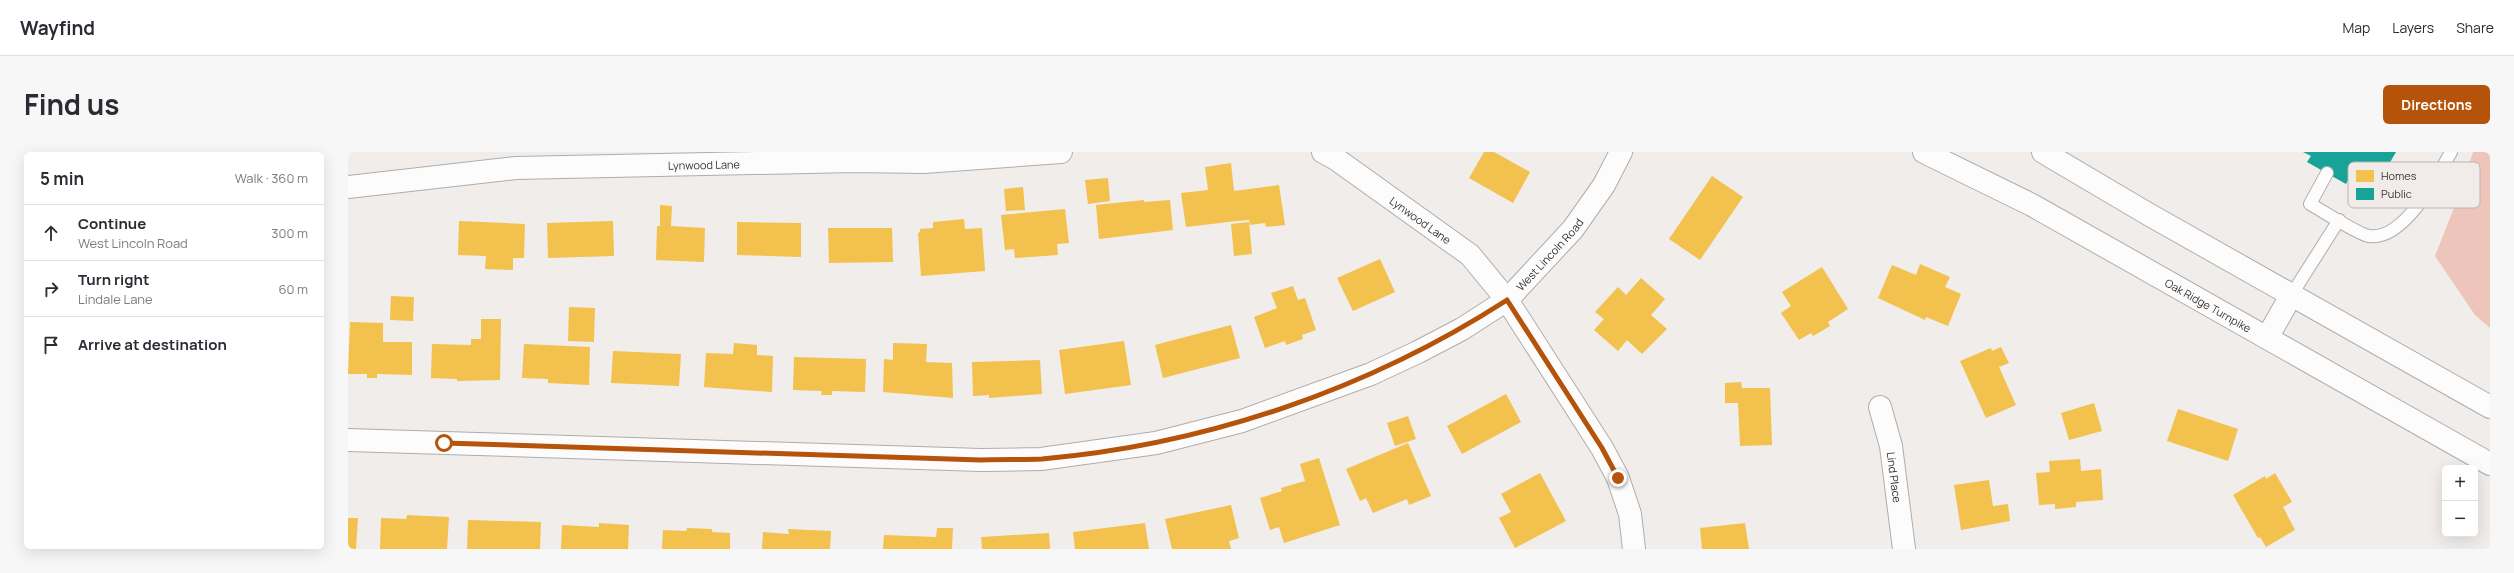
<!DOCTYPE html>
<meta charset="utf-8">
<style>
body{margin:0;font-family:Manrope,sans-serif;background:#f7f7f7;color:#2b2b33}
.controls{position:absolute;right:12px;bottom:12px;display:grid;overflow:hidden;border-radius:6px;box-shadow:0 4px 16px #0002}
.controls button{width:36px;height:36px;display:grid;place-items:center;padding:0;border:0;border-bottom:1px solid #e1e1e2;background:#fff;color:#2b2b33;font:20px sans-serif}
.stop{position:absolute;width:12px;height:12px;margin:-9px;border:3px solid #b45309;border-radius:50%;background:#fff}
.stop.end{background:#b45309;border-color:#fff;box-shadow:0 1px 4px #0008}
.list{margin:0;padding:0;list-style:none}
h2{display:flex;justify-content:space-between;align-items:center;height:52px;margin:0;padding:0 16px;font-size:17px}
h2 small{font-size:13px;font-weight:400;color:#7c7c81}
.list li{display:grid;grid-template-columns:26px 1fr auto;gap:12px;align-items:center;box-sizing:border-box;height:56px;padding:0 16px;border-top:1px solid #e1e1e2}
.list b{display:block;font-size:15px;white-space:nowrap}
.list p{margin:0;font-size:13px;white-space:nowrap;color:#7c7c81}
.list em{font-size:13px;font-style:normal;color:#7c7c81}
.icon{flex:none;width:22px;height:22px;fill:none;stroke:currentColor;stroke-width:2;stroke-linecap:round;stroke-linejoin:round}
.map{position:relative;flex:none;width:2142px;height:397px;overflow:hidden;border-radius:6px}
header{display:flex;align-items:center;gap:24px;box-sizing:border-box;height:56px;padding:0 20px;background:#fff;border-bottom:1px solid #e1e1e2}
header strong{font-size:19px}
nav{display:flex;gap:22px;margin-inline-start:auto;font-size:14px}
.intro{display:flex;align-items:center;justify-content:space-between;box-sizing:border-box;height:96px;padding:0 24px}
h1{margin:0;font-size:28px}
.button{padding:10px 18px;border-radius:6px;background:#b45309;color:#fff;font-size:14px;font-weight:700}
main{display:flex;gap:24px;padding:0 24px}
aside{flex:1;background:#fff;border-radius:6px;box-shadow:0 4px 16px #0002}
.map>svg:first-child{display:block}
.green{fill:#edc5bb}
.homes{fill:#f2c14e}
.public{fill:#17a398}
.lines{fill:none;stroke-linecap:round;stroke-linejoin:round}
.service-casing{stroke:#afadab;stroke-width:14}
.minor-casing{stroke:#afadab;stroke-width:24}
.trunk-casing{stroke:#afadab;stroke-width:24}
.service{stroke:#fdfcfc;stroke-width:12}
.minor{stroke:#fdfcfc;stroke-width:22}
.trunk{stroke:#fdfcfc;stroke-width:22}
.route{stroke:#b45309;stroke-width:5}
.labels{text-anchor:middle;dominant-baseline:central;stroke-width:4;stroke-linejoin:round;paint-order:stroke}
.street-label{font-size:11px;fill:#373534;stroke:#f1ecea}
.key{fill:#f1ecea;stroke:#b9b5b3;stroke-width:1}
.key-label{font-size:11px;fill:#373534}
</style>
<header>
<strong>Wayfind</strong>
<nav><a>Map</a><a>Layers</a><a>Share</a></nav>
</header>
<div class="intro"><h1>Find us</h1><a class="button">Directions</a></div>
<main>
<aside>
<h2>5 min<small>Walk · 360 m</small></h2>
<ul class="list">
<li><svg class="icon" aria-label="ahead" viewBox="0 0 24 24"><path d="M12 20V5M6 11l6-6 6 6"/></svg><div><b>Continue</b><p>West Lincoln Road</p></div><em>300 m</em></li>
<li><svg class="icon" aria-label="right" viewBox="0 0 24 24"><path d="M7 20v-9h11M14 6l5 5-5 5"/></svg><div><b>Turn right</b><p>Lindale Lane</p></div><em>60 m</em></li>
<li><svg class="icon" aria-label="arrive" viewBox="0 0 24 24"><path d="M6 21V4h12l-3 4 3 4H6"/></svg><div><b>Arrive at destination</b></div></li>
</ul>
</aside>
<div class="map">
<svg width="2142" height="397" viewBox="0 0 2142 397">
<rect width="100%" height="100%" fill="#f0edeb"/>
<polygon class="green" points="2125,0 2142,0 2142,176 2127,163 2087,104 2106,56"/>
<g class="homes">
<polygon points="1136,0 1146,0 1182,20 1165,51 1121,26"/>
<polygon points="883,11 886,39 931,33 937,73 918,75 917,71 902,73 901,68 889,69 838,75 833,41 860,38 857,15"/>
<polygon points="1364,24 1395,45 1352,108 1321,87"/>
<polygon points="760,26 762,49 740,52 737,28"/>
<polygon points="675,35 677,58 658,59 656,37"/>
<polygon points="796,48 796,50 822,48 825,78 751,87 748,53"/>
<polygon points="312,53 324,54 323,74 357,76 356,110 308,108 309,74 312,74"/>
<polygon points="717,57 721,91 709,92 710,103 667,106 666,97 657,98 653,63"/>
<polygon points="616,67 617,77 634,76 637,119 573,124 570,81 572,80 572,77 585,76 585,70"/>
<polygon points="111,69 177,72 176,106 165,106 165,118 137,117 138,104 110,103"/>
<polygon points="265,69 266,104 200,106 199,71"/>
<polygon points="389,70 453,71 453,105 389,103"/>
<polygon points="901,70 904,102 886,104 883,72"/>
<polygon points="480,76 544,76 545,110 481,111"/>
<polygon points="1032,107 1047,140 1005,159 989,126"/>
<polygon points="1572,112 1602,125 1597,135 1613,142 1600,174 1578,165 1577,168 1530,146 1544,113 1568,123"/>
<polygon points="1474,115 1500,157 1480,170 1482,174 1465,184 1463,181 1451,188 1433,161 1443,154 1434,140"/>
<polygon points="1293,126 1317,147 1303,163 1319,177 1294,202 1279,188 1270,199 1246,178 1256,167 1247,160 1270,135 1278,143"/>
<polygon points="945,134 950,148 957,146 968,178 954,183 955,187 938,193 937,189 917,196 906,165 929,156 923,141"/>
<polygon points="43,144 66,145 65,169 42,168"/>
<polygon points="221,155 247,156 246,190 220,189"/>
<polygon points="133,167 153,167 152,228 109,229 109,227 83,226 84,192 123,193 123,187 133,187"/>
<polygon points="2,170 35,171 35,190 64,190 64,223 29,222 29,226 19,226 19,222 0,222"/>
<polygon points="883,173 892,206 815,226 807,193"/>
<polygon points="776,189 783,233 717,242 711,198"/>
<polygon points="386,191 409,193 409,203 425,204 424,240 356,235 358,201 385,202"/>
<polygon points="545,191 579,192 578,210 604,211 605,246 535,240 536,207 545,208"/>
<polygon points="176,192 242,195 241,233 200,231 200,227 174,226"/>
<polygon points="1653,195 1661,211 1651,215 1668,253 1638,266 1612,209 1643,196 1644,199"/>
<polygon points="265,199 333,202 331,234 263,231"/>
<polygon points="446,205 518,207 517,240 484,239 484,243 473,243 474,239 445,238"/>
<polygon points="692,208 694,242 641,246 641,243 625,244 624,210"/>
<polygon points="1393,230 1394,236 1422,236 1424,293 1392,294 1390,251 1377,251 1377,231"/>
<polygon points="1158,242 1173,270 1114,302 1099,274"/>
<polygon points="1746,251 1754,279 1721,288 1713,261"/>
<polygon points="1830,257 1890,277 1880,309 1819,289"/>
<polygon points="1060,264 1068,287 1047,294 1039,271"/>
<polygon points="1060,291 1083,344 1061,353 1059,347 1025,361 1018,346 1012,349 998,317"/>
<polygon points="971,306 992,373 936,391 931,375 922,378 912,346 934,339 933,336 957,329 952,312"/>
<polygon points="1732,307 1733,319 1753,317 1755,348 1728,350 1728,355 1707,357 1707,352 1691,353 1688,321 1702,320 1701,309"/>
<polygon points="1192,321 1218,369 1167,396 1151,366 1163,360 1153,342"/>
<polygon points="1927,321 1944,350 1935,355 1947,378 1918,395 1912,385 1910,386 1885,343 1917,324 1918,327"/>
<polygon points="1641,328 1645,354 1660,352 1662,369 1613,378 1606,333"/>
<polygon points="883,353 891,386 881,389 883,397 824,397 817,367"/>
<polygon points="59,363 101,365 99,397 32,397 33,366 58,367"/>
<polygon points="0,366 10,366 8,397 0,397"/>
<polygon points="120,368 193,370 192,397 119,397"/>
<polygon points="251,371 281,373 280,397 213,397 214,373 251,375"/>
<polygon points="797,371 801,397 727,397 725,380"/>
<polygon points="1397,371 1401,397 1354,397 1352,376"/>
<polygon points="339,376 364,377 364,380 382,381 382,397 314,397 315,378 338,379"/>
<polygon points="589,376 605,376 604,397 535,397 536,383 588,385"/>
<polygon points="440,377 483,379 482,397 414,397 415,380 441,382"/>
<polygon points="701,381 702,397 634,397 633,385"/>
</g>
<polygon class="public" points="1955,0 2048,0 2025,40 2001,26 1998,32 1959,10 1963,4"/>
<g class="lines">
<g class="service-casing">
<g id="service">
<path d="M1979,21l-17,31c13,7 47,30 59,32 35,5 68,-59 82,-84"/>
<polyline points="1944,142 1991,68"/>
</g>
</g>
<g class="minor-casing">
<g id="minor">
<path id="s1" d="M975,0l13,7 134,96 37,45 95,148 16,30 12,36 4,35"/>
<path id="s2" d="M0,35l168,-19 338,-7 70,1 137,-10"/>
<path id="s3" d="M1532,255l11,39 13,103"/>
<path id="s4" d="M0,288l633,20 60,-1 115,-16 86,-22 129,-47 47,-22 44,-23 45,-29 66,-71 31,-44 17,-33"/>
</g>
</g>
<g class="trunk-casing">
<g id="trunk">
<path id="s5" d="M1576,0l108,53 458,259"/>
<polyline points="1695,0 1800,62 2142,255"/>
<polyline points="1919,186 1944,142"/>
</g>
</g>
<use href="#service" class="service"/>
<use href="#minor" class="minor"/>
<use href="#trunk" class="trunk"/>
</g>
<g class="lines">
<path class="route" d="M96,291l537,17c20,-1 41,0 61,-1 164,-14 327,-70 465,-159l95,148 16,30"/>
</g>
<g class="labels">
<g class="street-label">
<text stroke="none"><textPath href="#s2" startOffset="357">Lynwood Lane</textPath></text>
<text stroke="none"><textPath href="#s1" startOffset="119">Lynwood Lane</textPath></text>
<text stroke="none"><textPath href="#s4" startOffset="1253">West Lincoln Road</textPath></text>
<text stroke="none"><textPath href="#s5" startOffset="323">Oak Ridge Turnpike</textPath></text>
<text stroke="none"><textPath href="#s3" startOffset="72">Lind Place</textPath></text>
</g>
</g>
<rect x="2000" y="10" width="132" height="46" rx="6" class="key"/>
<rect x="2008" y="18" width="18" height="12" fill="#f2c14e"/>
<rect x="2008" y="36" width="18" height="12" fill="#17a398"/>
<g class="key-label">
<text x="2033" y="28">Homes</text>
<text x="2033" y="46">Public</text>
</g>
</svg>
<div class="controls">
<button>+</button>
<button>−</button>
</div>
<div class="stop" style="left:96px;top:291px"></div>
<div class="stop end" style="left:1270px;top:326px"></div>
</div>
</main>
